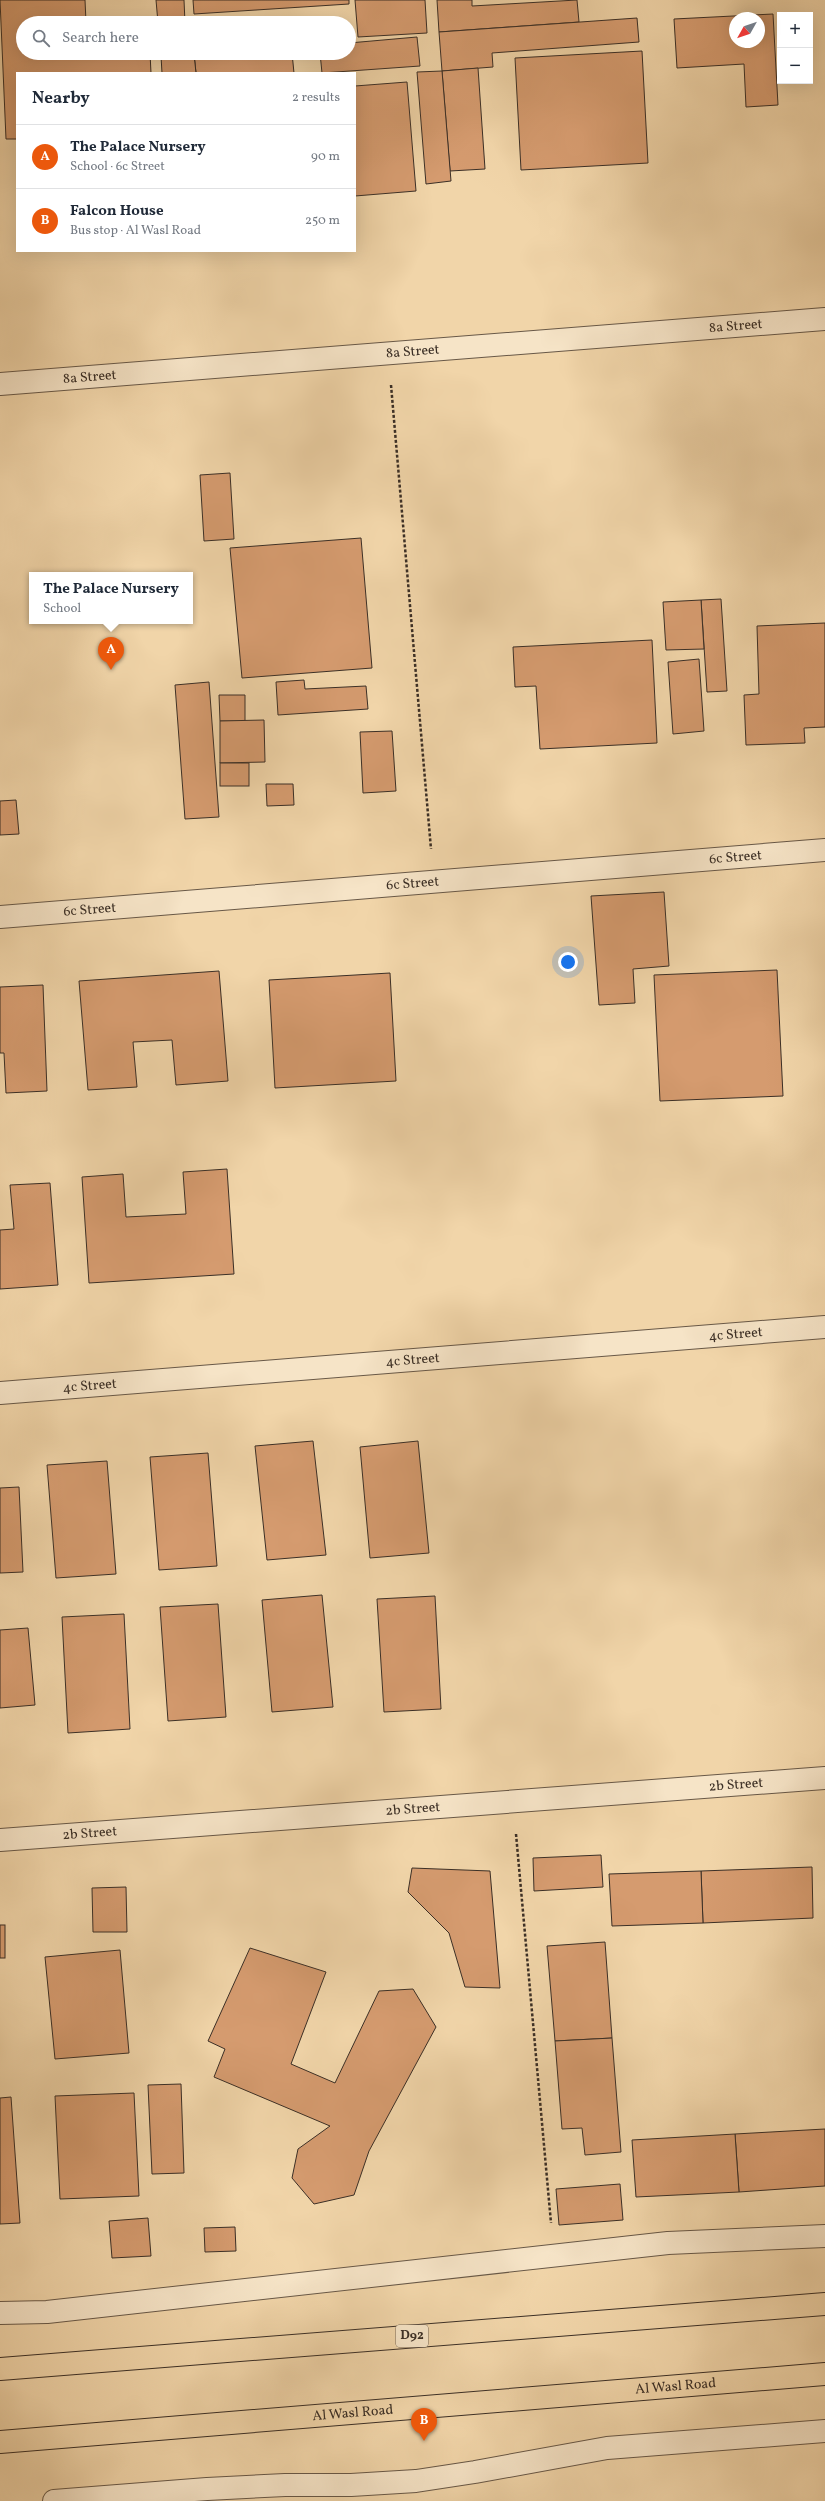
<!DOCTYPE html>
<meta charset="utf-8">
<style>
body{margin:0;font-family:Vollkorn,serif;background:#f2f2f3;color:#1f2937}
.controls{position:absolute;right:12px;top:12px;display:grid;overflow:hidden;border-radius:0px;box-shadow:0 4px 16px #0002}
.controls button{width:36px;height:36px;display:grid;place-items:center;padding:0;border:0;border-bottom:1px solid #e0e1e3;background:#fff;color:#1f2937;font:20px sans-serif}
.compass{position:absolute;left:729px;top:12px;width:36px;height:36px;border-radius:50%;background:#fff;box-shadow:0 4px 16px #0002;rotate:230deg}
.you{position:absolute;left:568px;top:962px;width:14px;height:14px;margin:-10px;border:3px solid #fff;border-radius:50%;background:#1a73e8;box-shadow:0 0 0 6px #1a73e833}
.badge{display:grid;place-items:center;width:26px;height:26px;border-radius:50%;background:#ea580c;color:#fff;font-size:13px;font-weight:700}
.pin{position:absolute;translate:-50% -33px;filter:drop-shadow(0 1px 2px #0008)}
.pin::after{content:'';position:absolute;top:21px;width:14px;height:12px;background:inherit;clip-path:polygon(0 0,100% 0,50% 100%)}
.popup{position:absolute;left:29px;top:572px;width:164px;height:52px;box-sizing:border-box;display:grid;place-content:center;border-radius:0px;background:#fff;filter:drop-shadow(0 1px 3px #0005);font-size:13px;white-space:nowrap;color:#747a83}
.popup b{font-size:15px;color:#1f2937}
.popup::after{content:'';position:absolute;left:50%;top:100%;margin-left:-8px;border:8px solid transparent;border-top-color:#fff}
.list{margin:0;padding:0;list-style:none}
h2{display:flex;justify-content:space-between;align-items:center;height:52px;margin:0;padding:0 16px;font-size:17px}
h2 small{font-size:13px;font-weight:400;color:#747a83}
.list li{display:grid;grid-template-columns:26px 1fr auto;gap:12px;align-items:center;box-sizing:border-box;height:64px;padding:0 16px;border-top:1px solid #e0e1e3}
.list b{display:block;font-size:15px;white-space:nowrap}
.list p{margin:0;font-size:13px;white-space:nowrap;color:#747a83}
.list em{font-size:13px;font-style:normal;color:#747a83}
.icon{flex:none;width:22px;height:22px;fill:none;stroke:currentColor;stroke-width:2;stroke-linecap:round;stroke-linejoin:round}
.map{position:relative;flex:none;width:825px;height:2501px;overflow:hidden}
.search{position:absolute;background:#fff;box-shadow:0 4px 16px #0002;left:16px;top:16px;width:340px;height:44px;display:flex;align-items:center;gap:10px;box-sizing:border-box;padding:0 14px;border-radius:22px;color:#747a83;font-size:15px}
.panel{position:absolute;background:#fff;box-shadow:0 4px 16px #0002;left:16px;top:72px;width:340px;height:180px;border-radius:0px}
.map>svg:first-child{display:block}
.building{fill:#d59b6f;stroke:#3b2f26;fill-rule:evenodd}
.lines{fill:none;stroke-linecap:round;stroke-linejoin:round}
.minor-casing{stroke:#685847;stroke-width:24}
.major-casing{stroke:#3b2f26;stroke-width:24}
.path{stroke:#3b2f26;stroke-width:2.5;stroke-dasharray:3 2;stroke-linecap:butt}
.minor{stroke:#f6e4c7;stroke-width:22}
.major{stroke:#f1d5a9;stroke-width:22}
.labels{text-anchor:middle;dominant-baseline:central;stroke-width:3.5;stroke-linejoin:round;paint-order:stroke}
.shield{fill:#f6e4c7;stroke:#736556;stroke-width:1}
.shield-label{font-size:13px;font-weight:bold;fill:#3b2f26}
.street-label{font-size:14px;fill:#3b2f26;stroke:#f6e4c7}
</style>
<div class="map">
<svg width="825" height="2501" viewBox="0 0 825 2501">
<rect width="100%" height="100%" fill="#f1d5a9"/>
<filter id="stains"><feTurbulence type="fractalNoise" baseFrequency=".005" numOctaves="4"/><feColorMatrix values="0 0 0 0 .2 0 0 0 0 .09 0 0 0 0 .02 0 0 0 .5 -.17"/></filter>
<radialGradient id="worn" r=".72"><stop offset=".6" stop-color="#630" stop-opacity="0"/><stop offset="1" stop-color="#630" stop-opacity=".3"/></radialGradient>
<g class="building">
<polygon points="0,0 85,0 86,22 111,21 111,23 23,23 23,53 150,53 151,73 17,73 17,139 6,139"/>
<polygon points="156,0 184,0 185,23 158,23"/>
<polygon points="193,0 349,0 349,4 194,14"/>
<polygon points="355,0 425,0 427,33 358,37"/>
<polygon points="437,0 472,0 472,6 577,0 579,22 439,32"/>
<path d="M773,14l5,91 -32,2 -2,-43 -67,4 -3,-49zM735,18h24v24h-24z"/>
<polygon points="637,18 639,42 492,53 493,67 442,71 439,32"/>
<polygon points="246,20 246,23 208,23"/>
<polygon points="417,37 420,66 322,73 320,53 349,53 349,43"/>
<polygon points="642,51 648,163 521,170 515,58"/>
<polygon points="160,53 202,53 161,56"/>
<polygon points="292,53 294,73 196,73 194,54"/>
<polygon points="194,54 196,73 162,73 161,56"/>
<polygon points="478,68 485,169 450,171 442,71"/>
<polygon points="442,71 451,181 426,184 417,72"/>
<polygon points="407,82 416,191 355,196 355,86"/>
<polygon points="230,473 234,539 204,541 200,475"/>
<polygon points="361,538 372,668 242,678 230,548"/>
<polygon points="721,599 727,691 707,692 701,600"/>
<polygon points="701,600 704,649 666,650 663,602"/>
<polygon points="825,623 825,727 804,728 805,743 746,745 744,695 759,694 757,626"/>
<polygon points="652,640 657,743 540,749 536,686 515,687 513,647"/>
<polygon points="699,659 704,731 673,734 668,662"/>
<polygon points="304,680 305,689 366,686 368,709 278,715 276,682"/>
<polygon points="209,682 219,817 185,819 175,685"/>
<polygon points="219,695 245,695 245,721 220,721"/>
<polygon points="264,720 265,762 220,763 220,721"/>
<polygon points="392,731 396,791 363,793 360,732"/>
<rect x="220" y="763" width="29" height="23"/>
<polygon points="266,784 293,784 294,805 267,806"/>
<polygon points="16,800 19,834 0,835 0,801"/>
<polygon points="664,892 669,966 633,969 635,1003 599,1005 591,896"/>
<polygon points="777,970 783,1096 660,1101 654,975"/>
<polygon points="219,971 228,1081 176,1085 172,1040 133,1042 137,1087 88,1090 79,981"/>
<polygon points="390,973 396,1081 275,1088 269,980"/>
<polygon points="43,985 47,1091 6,1093 4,1053 0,1053 0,987"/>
<polygon points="227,1169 234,1274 89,1283 82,1177 123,1174 126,1217 186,1214 183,1172"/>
<polygon points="50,1183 58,1285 0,1289 0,1230 14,1229 10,1185"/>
<polygon points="313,1441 326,1555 267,1560 255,1446"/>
<polygon points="418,1441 429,1553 370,1558 360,1447"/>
<polygon points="208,1453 217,1566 159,1570 150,1457"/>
<polygon points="107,1461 116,1574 56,1578 47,1465"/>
<polygon points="19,1487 23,1572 0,1573 0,1488"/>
<polygon points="322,1595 333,1707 272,1712 262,1600"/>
<polygon points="435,1596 441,1709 384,1712 377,1599"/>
<polygon points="218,1604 226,1717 168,1721 160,1607"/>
<polygon points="124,1614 130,1729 68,1733 62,1617"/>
<polygon points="28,1628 35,1705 0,1708 0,1630"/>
<polygon points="601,1855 603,1887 534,1891 533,1858"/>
<polygon points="812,1867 813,1918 703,1923 701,1871"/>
<polygon points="412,1868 490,1871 500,1988 465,1987 449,1933 408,1892"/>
<polygon points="701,1871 703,1923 612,1926 609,1874"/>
<polygon points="126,1887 127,1932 93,1932 92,1888"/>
<rect x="0" y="1925" width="5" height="33"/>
<polygon points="605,1942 612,2038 555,2041 547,1946"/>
<polygon points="250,1948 326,1972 291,2064 335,2083 379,1991 413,1989 436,2027 369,2151 354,2195 314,2204 292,2178 298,2149 330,2126 214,2077 225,2049 208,2041"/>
<polygon points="120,1950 129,2053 55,2059 45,1957"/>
<polygon points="612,2038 621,2152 585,2155 582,2128 562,2129 555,2041"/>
<polygon points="181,2084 184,2173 152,2174 148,2085"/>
<polygon points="134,2093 139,2196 60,2199 55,2096"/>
<polygon points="11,2097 20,2223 0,2224 0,2098"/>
<polygon points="825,2129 825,2186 739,2192 735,2134"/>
<polygon points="735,2134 739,2192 636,2197 632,2140"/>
<polygon points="620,2184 623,2220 559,2225 556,2189"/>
<polygon points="148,2218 151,2256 112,2258 109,2221"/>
<polygon points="235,2227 236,2251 205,2252 204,2228"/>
</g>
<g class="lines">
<g class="minor-casing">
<g id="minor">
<path id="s1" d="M0,384l825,-65"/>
<path id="s2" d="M0,917l825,-67"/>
<path id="s3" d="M0,1393l825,-66"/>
<path id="s4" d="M0,1840l825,-62"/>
<polyline points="0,2313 47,2312 668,2243 825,2236"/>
<polyline points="54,2501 207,2489 285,2485 351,2485 416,2481 475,2472 607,2448 825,2431"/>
</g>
</g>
<g class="major-casing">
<g id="major">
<polyline points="0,2369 825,2304"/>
<path id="s5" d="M0,2442l825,-68"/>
</g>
</g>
<g class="path">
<polyline points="391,385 431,849"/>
<polyline points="516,1834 551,2223"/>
</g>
<use href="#minor" class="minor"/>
<use href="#major" class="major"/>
</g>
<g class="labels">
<rect class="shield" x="396" y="2325" width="32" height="22" rx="3"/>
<g class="shield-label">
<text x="412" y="2336">D92</text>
</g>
<g class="street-label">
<text stroke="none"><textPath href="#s1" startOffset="738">8a Street</textPath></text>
<text stroke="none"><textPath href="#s1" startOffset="414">8a Street</textPath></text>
<text stroke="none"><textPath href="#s1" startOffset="90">8a Street</textPath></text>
<text stroke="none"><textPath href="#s2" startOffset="738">6c Street</textPath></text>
<text stroke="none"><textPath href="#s2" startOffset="414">6c Street</textPath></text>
<text stroke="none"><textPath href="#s2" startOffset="90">6c Street</textPath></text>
<text stroke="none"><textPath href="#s3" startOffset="738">4c Street</textPath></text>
<text stroke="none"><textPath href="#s3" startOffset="414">4c Street</textPath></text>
<text stroke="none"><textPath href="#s3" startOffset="90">4c Street</textPath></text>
<text stroke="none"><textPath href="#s4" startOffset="738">2b Street</textPath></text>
<text stroke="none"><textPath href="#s4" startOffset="414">2b Street</textPath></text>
<text stroke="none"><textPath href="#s4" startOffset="90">2b Street</textPath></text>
<text stroke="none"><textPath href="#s5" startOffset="678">Al Wasl Road</textPath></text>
<text stroke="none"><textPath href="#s5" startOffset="354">Al Wasl Road</textPath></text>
</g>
</g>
<rect width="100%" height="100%" filter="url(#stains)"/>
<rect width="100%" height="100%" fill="url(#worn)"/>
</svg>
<div class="controls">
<button>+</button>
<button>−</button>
</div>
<svg class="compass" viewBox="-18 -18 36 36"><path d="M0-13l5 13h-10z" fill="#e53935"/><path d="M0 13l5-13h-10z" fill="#747a83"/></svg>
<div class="you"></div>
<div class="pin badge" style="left:111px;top:670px">A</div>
<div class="popup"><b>The Palace Nursery</b>School</div>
<div class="pin badge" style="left:424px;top:2441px">B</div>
<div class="search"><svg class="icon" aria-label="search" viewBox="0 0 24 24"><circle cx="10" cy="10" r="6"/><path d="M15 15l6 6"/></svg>Search here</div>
<section class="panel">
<h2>Nearby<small>2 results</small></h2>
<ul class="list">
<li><span class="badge">A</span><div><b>The Palace Nursery</b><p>School · 6c Street</p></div><em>90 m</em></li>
<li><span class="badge">B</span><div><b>Falcon House</b><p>Bus stop · Al Wasl Road</p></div><em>250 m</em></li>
</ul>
</section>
</div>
